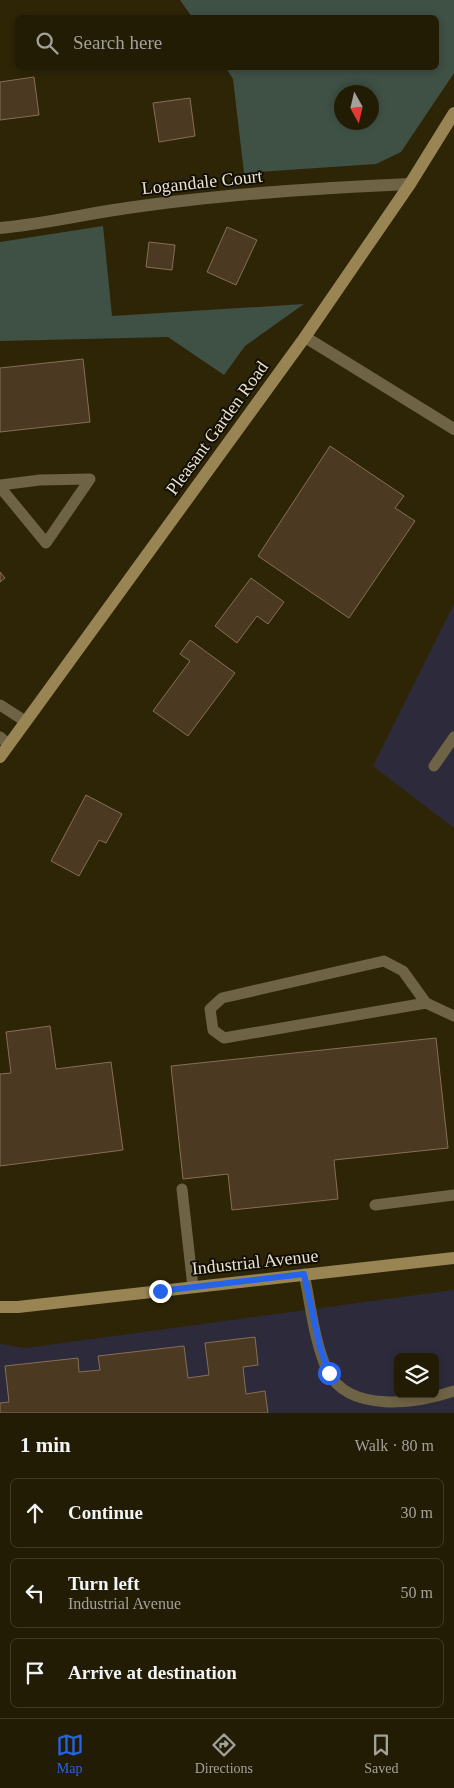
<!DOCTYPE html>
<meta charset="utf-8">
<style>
body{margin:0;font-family:"Times New Roman",serif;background:#2a250f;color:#f1f3f6}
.controls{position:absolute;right:15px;bottom:15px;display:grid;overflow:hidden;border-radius:8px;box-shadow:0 2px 8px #0003}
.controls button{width:45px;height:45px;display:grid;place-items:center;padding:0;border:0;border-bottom:1px solid #3f3a27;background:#221c05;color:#f1f3f6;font:25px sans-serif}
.compass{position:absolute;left:334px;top:85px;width:45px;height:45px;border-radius:50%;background:#221c05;box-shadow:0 2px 8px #0003;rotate:172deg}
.stop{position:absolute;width:15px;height:15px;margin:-11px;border:4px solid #2563eb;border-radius:50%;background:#fff}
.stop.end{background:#2563eb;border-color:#fff;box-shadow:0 1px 5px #0008}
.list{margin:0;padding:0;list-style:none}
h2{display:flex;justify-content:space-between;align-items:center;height:65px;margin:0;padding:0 20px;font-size:21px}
h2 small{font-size:16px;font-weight:400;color:#a2a19a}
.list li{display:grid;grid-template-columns:32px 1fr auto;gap:15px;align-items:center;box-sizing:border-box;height:70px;margin:0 10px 10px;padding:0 10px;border:1px solid #3f3a27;border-radius:8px}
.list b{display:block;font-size:19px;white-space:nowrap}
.list p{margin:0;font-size:16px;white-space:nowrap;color:#a2a19a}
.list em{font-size:16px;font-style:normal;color:#a2a19a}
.icon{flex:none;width:28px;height:28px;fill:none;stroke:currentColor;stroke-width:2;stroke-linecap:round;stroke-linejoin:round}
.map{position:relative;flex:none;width:454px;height:1413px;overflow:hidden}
.search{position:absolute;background:#221c05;box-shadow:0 2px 8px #0003;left:15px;right:15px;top:15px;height:55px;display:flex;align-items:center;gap:12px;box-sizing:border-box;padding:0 18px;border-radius:8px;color:#a2a19a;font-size:19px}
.sheet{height:305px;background:#221c05}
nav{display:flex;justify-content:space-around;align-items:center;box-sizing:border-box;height:70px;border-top:1px solid #3f3a27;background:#221c05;font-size:14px;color:#a2a19a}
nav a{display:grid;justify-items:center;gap:2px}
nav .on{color:#2563eb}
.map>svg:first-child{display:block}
.industrial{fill:#2d2b3b;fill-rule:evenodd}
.green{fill:#3f5045;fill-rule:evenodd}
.building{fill:#4c3922;stroke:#856f55}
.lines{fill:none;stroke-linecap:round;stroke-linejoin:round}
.service{stroke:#6f6345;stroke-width:11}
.minor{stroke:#6f6345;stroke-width:12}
.secondary{stroke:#998554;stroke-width:12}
.route{stroke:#2563eb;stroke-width:6}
.labels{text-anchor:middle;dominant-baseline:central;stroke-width:4;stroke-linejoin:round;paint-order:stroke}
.street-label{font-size:18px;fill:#e8e2d1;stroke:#130e04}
</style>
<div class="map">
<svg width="454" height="1413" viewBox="0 0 454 1413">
<rect width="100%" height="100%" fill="#2e2507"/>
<g class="industrial">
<polygon points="454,604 454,828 373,766"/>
<path d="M454,1290v123h-454v-69l26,4zM398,1357h37v37h-37z"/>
</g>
<g class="green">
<path d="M180,0h274v73l-53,79 -25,12 -132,9 -11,-94 -7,-11h210v-50l-244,-1zM342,92h30v30h-30z"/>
<polygon points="103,226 112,316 304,304 245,346 224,375 168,337 0,341 0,242"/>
</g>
<g class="building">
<polygon points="34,77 39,115 0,120 0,82"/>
<polygon points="190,98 195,136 159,142 153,103"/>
<polygon points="227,227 257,240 236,285 207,272"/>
<polygon points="149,242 175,245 172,270 146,267"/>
<polygon points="83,359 90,422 0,432 0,368"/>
<polygon points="330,446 404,496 395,508 415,521 349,618 258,556"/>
<polygon points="0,572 5,578 0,582"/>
<polygon points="251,578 284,602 268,624 257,616 237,643 215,626"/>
<polygon points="190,640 235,673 188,736 153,711 190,661 180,654"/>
<polygon points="86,795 122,814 106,843 99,840 79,876 51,861"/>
<polygon points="50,1026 56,1069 111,1062 123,1150 0,1166 0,1074 11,1073 6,1032"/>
<polygon points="436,1038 448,1148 334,1160 338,1199 232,1210 228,1174 183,1179 171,1066"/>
<polygon points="255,1337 258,1365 243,1367 246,1394 265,1391 268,1413 0,1413 0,1403 9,1402 5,1366 78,1358 79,1372 100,1370 98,1356 184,1346 188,1378 209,1375 205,1343"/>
</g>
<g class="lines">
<g class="service">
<polyline points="0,485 40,480 90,479 46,543 0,487"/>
<polyline points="0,705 25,721"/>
<polyline points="0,737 8,744"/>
<polyline points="434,766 454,737"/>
<polyline points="426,1003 224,1038 213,1030 210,1009 222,998 384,961 403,971 426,1003 454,1016"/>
<polyline points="182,1189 193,1287"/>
<polyline points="375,1205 454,1195"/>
<path d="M304,1274c7,32 10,68 24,98 22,41 88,32 126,19"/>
</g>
<g class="minor">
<path d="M0,228c43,-4 85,-14 127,-20 94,-14 189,-20 283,-24"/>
<polyline points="305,337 454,429"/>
</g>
<g class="secondary">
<polyline points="0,757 305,337 410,184 454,113"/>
<polyline points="0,1307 18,1307 454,1258"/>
</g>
</g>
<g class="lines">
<polyline class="route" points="160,1291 304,1274 320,1348 329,1373"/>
</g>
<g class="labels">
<g class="street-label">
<text transform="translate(202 182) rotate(-6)">Logandale Court</text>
<text transform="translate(217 428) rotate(-54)">Pleasant Garden Road</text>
<text transform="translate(255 1262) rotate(-6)">Industrial Avenue</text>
</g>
</g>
</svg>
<div class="controls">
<button><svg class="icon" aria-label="layers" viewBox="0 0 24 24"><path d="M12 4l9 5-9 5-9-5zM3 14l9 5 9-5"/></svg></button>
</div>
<svg class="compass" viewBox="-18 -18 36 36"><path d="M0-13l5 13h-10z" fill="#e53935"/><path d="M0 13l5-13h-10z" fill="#a2a19a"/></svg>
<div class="stop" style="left:329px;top:1373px"></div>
<div class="stop end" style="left:160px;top:1291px"></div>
<div class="search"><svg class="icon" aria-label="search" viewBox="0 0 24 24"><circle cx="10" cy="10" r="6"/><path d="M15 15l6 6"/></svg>Search here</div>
</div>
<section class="sheet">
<h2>1 min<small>Walk · 80 m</small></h2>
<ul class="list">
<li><svg class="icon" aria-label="ahead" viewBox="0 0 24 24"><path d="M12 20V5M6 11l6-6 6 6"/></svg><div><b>Continue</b></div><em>30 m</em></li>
<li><svg class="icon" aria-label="left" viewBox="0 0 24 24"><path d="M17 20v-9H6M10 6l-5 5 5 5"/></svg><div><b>Turn left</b><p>Industrial Avenue</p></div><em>50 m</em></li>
<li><svg class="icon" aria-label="arrive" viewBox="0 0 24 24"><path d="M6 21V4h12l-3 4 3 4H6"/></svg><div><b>Arrive at destination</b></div></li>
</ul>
</section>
<nav>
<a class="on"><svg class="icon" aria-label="map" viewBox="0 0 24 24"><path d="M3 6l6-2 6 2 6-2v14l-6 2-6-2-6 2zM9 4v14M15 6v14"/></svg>Map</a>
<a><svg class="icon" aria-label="directions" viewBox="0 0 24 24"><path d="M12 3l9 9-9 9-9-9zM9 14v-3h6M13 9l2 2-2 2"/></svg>Directions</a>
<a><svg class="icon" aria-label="saved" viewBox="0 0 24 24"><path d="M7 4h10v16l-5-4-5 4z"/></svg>Saved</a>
</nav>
